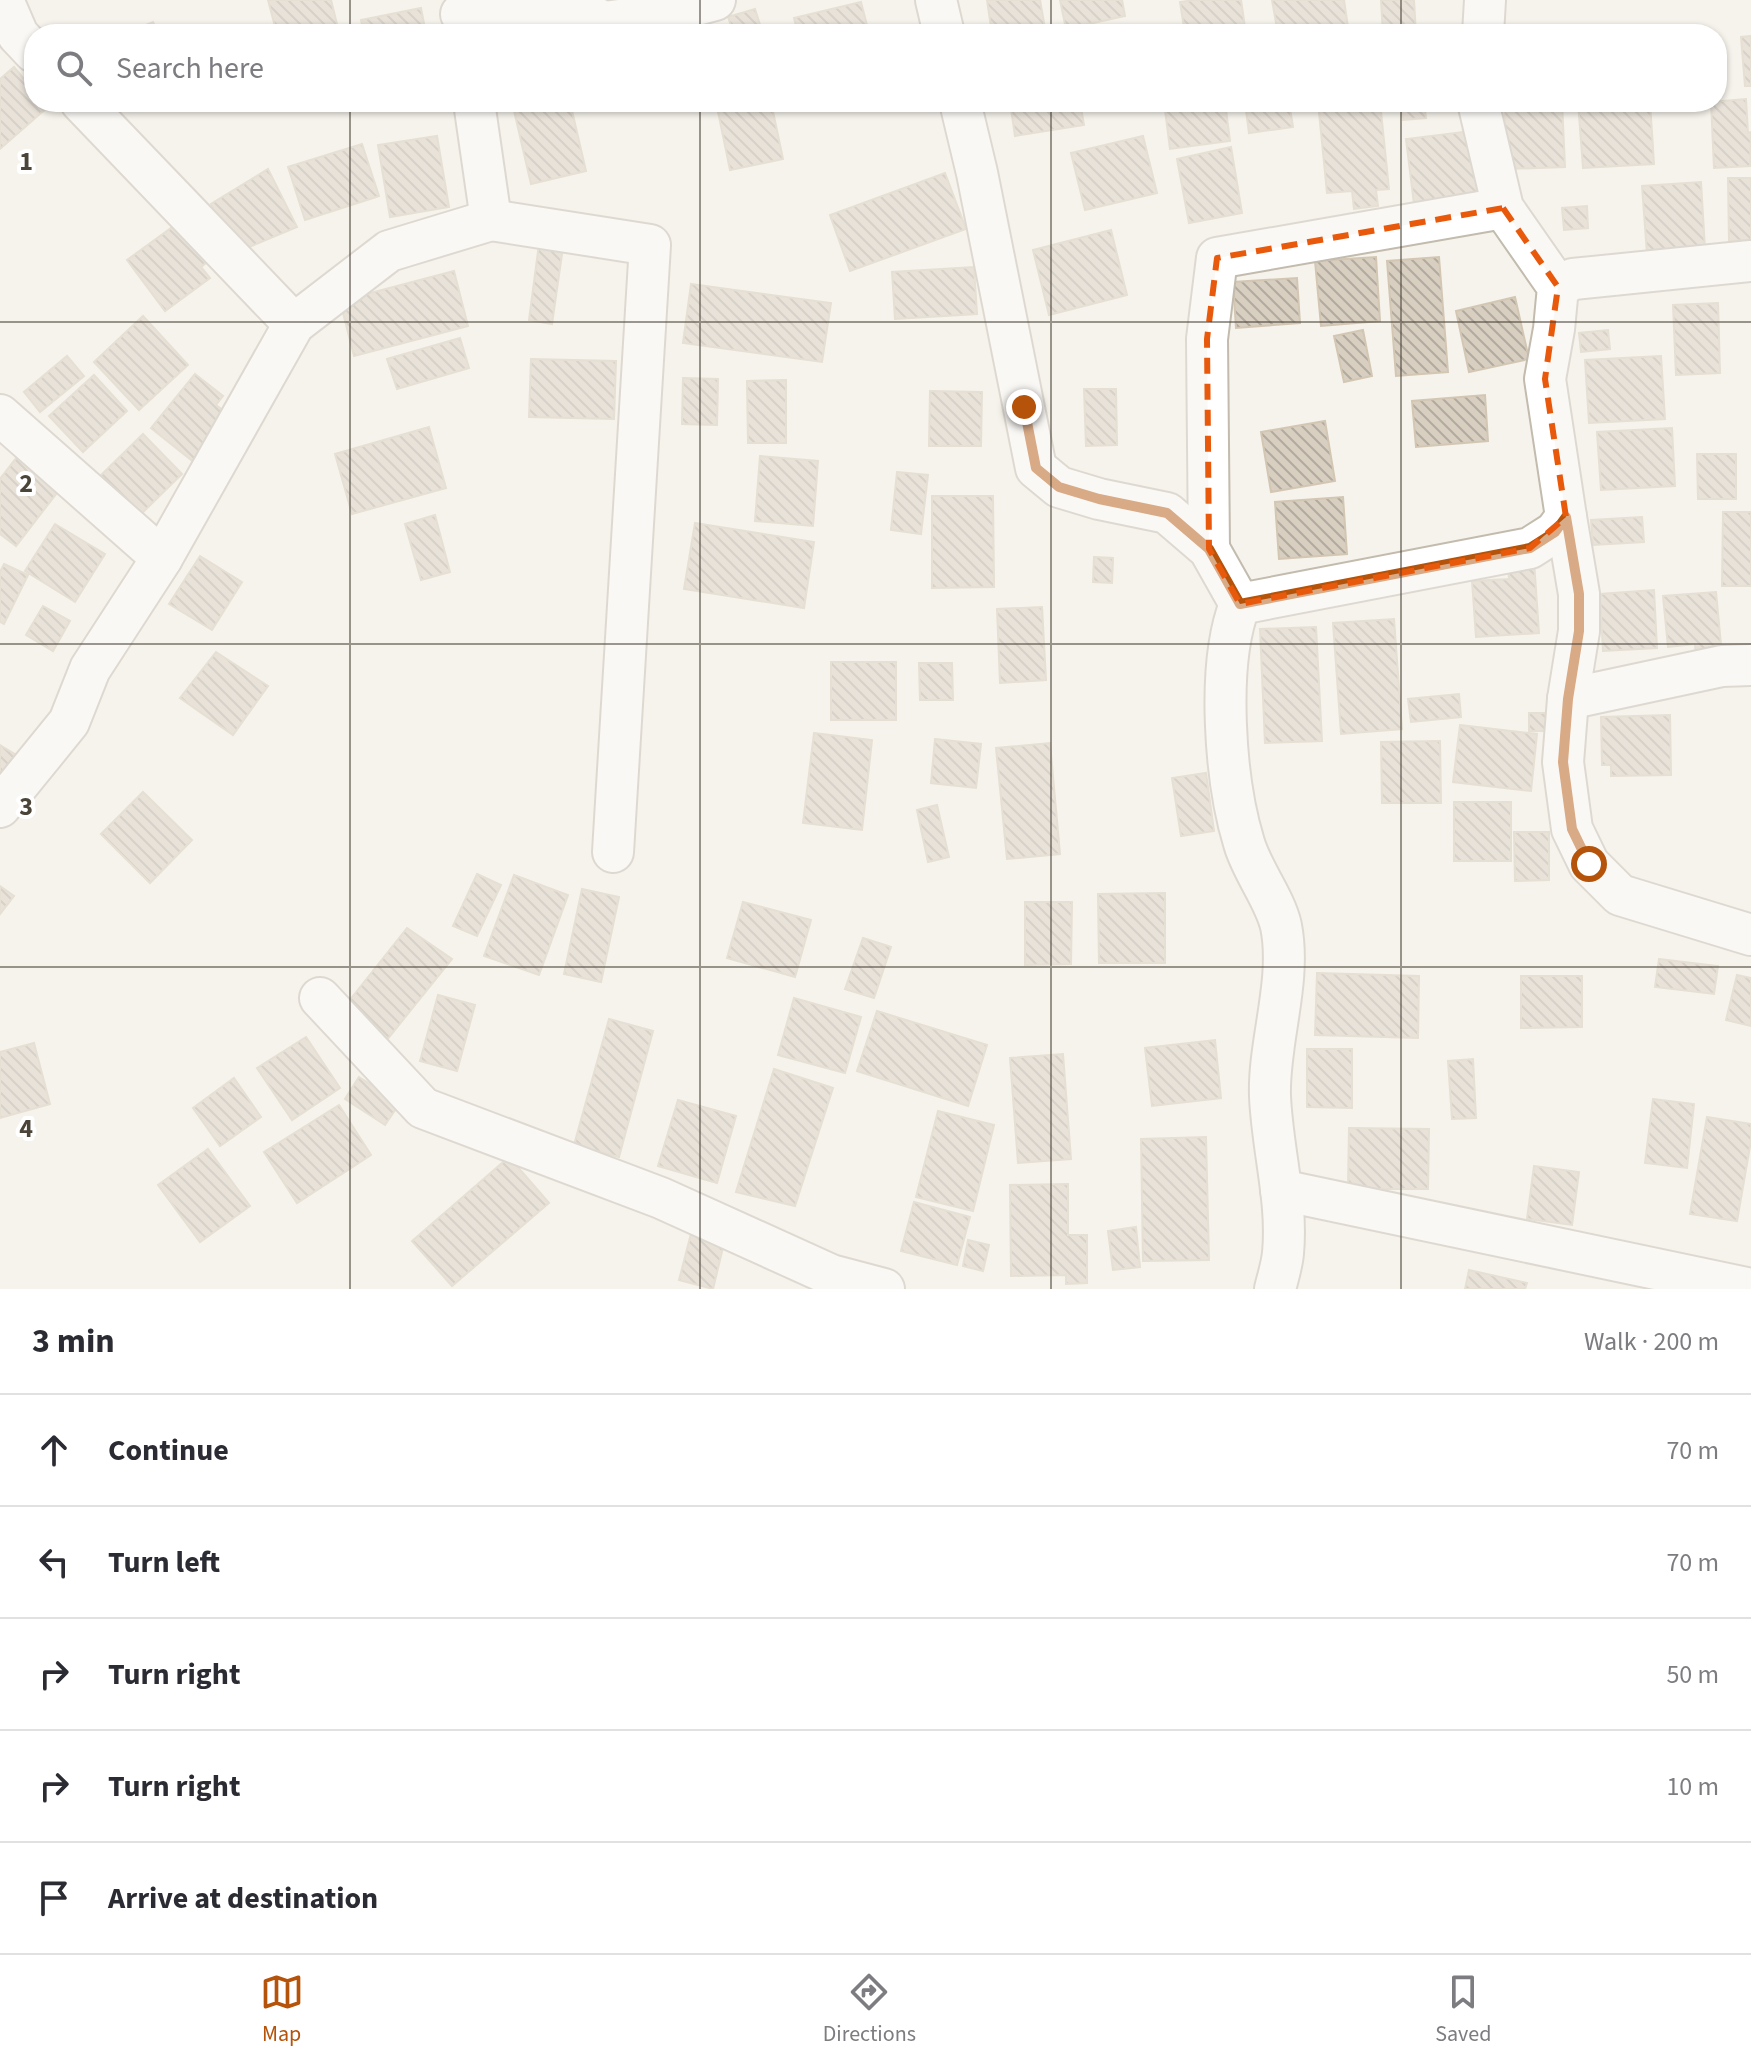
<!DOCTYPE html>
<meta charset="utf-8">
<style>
body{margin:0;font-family:"Source Sans 3",sans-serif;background:#f7f7f7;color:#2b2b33}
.stop{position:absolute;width:24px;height:24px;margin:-18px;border:6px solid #b45309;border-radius:50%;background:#fff}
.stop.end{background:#b45309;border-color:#fff;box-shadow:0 2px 8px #0008}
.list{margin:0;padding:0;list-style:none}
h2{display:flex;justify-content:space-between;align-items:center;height:104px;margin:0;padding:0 32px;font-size:34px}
h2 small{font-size:26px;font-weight:400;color:#7c7c81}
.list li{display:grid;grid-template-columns:52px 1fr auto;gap:24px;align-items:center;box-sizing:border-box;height:112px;padding:0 32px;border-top:2px solid #e1e1e2}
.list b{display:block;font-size:30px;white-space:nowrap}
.list em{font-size:26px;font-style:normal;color:#7c7c81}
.icon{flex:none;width:44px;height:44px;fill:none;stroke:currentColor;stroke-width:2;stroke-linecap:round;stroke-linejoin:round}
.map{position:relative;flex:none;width:1751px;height:1289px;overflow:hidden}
.search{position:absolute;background:#fff;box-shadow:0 2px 6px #0004;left:24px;right:24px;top:24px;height:88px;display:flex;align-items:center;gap:20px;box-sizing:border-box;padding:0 28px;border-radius:32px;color:#7c7c81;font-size:30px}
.sheet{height:664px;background:#fff}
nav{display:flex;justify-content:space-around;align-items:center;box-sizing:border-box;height:112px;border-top:2px solid #e1e1e2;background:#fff;font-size:22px;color:#7c7c81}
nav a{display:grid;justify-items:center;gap:4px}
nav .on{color:#b45309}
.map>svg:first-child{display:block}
.building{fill:url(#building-back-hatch);stroke:#d3c7b4;stroke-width:2}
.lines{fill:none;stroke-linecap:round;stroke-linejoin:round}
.minor-casing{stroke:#c2bbae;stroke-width:44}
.minor{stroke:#fff;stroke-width:40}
.route{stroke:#b45309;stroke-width:10}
.marked{fill:none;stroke:#e8590c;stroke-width:6;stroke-dasharray:16 10;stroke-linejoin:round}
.grid{fill:none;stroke:#4b4439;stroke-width:2;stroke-opacity:0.55}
.grid-label{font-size:26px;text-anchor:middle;font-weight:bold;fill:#4b4439;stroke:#fff;stroke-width:8;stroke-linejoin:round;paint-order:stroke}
</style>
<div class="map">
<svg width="1751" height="1289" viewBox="0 0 1751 1289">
<defs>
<pattern id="building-back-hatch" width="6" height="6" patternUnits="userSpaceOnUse" patternTransform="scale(2)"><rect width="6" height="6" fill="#d8cfc1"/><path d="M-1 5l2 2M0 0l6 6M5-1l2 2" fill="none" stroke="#b1aa9e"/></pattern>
</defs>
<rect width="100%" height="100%" fill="#f6f3ec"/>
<g class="building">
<polygon points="268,0 331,0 338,28 316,34 277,34"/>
<polygon points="987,0 1040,0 1046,34 992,34"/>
<polygon points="1060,0 1122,0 1125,16 1066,29"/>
<polygon points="1195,0 1241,0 1246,34 1185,34 1180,2"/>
<polygon points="1272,0 1344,0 1349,34 1278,34"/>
<polygon points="1381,0 1414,0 1416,34 1383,34"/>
<polygon points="861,2 868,29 848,34 798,34 794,18"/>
<polygon points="421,8 426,34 364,34 361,20"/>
<polygon points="755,9 763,34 734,34 728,17"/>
<polygon points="153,22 158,34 124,34"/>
<polygon points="1751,36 1751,86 1745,86 1741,37"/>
<polygon points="14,67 34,91 34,102 44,102 48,107 0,149 0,79"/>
<polygon points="1746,99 1748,133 1751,132 1750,166 1714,168 1711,102"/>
<polygon points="512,102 570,102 586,171 531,184"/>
<polygon points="716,102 771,102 783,159 730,170"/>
<polygon points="1010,102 1080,102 1084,125 1015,136"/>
<polygon points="1164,102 1225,102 1230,141 1170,149"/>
<polygon points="1245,102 1289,102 1293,127 1249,133"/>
<polygon points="1318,102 1380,102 1389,189 1376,190 1378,206 1354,209 1352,191 1327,193"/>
<polygon points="1401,102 1424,102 1426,118 1403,120"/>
<polygon points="1504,102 1562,102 1565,167 1507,169"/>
<polygon points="1578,102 1650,102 1654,164 1583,168"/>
<polygon points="1471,131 1479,196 1414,204 1406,139"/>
<polygon points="437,136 449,207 390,217 378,145"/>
<polygon points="1143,136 1157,193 1085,210 1071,153"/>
<polygon points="362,144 379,196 305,220 288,167"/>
<polygon points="1231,147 1242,213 1189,223 1177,159"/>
<polygon points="268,169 297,227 235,253 211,204"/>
<polygon points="945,173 966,229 850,271 830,215"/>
<polygon points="1728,178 1751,178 1751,240 1729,241"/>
<polygon points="1701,182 1705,249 1647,254 1642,186"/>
<polygon points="1587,206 1588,228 1564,230 1562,208"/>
<polygon points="178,223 207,262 201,267 210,278 165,311 127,260"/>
<polygon points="1111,230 1127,295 1049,315 1033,250"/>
<polygon points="539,244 563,247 552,324 529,320"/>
<polygon points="1376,257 1380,321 1321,326 1315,261"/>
<polygon points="1439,257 1448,372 1396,376 1387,261"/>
<polygon points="974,267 977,314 895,319 892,272"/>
<polygon points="454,271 468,326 354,356 340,301"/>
<polygon points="1297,278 1300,323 1236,328 1233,282"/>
<polygon points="691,284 831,303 822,362 683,343"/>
<polygon points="1515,297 1529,359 1469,372 1456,311"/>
<polygon points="1718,303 1720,373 1676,375 1673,305"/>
<polygon points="143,316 188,365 139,410 94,362"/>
<polygon points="1363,330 1372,376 1344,382 1334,336"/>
<polygon points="1608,330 1610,349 1581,352 1579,333"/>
<polygon points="460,338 469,368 397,389 387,359"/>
<polygon points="67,356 84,376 40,412 24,392"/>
<polygon points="1661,356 1665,419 1589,423 1585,360"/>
<polygon points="531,359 616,361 614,419 529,417"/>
<polygon points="195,374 223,396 216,405 232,417 195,463 151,428"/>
<polygon points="94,375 127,411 83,452 49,416"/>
<polygon points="683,378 718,379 717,425 682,424"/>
<polygon points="786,380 786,443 748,443 747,381"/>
<polygon points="1084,389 1116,389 1117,445 1086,446"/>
<polygon points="930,391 982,392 981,446 929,446"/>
<polygon points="1485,395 1488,441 1416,447 1412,401"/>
<polygon points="1325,421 1335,481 1271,492 1261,432"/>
<polygon points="429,427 446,488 352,514 335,454"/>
<polygon points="1672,428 1675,486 1601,490 1597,432"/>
<polygon points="143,434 182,474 137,518 97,479"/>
<polygon points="1697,454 1736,454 1736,499 1698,499"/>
<polygon points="760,456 818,461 813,526 755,521"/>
<polygon points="17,457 60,489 16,546 0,534 0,479"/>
<polygon points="897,472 928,475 921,534 891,530"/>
<polygon points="932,496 993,496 994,587 932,588"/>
<polygon points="1343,497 1347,554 1279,559 1275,502"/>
<polygon points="1723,512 1751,512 1751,586 1722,586"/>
<polygon points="435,515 450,572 421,580 405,524"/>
<polygon points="1642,517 1644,542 1593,545 1591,520"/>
<polygon points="695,523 814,542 804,608 684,589"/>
<polygon points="55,524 105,554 75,602 25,571"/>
<polygon points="200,556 242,582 212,630 169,604"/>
<polygon points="1094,557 1113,558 1112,583 1093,582"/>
<polygon points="1534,561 1539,633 1476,637 1472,581 1509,579 1508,563"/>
<polygon points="4,564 28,575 4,624 0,622 0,572"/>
<polygon points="1654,590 1657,648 1603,651 1600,594"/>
<polygon points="1716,592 1722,655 1696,657 1695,644 1668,647 1663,596"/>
<polygon points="43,606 70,621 53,651 26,635"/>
<polygon points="1042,607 1046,680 1000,683 997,609"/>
<polygon points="1394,619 1402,729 1341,734 1333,623"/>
<polygon points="1316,627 1322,741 1265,743 1260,629"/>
<polygon points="216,652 268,686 233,735 180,698"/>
<rect x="831" y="662" width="65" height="58"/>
<polygon points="919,663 952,663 953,700 920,700"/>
<polygon points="1459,694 1461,717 1411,722 1408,699"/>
<rect x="1529" y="713" width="26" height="18"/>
<polygon points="1670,715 1671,775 1611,776 1611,765 1602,765 1601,717"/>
<polygon points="1460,725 1537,734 1531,791 1453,782"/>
<polygon points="814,733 872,740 862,830 803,823"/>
<polygon points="935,739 981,744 976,788 931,783"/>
<polygon points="1440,741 1441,803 1382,803 1381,742"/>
<polygon points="1050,743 1060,854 1007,859 996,748"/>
<polygon points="0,745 18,756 0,781"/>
<polygon points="1206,773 1214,831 1181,836 1172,778"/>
<polygon points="143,792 192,840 150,883 101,834"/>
<rect x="1454" y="802" width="57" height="59"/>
<polygon points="937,805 949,857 928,862 917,810"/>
<polygon points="1514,832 1549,832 1549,880 1515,881"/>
<polygon points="477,874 501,885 477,936 453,926"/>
<polygon points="514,875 568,895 539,975 484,956"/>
<polygon points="0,886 14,896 0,914"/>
<polygon points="582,889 619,897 601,982 564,974"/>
<polygon points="1165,893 1165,963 1099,963 1098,894"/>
<polygon points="743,902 811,920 795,977 727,958"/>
<polygon points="1025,902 1072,902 1071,964 1025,965"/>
<polygon points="407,928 452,959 386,1041 345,1006"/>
<polygon points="863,938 891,947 874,998 845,989"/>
<polygon points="1659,959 1718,966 1714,994 1655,987"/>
<polygon points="1317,973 1419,976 1418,1038 1315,1035"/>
<polygon points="1737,975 1751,978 1751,1026 1726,1020"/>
<polygon points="1521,976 1582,976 1582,1027 1521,1028"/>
<polygon points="438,995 475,1005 457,1071 420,1061"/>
<polygon points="794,998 861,1017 845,1073 778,1055"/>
<polygon points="877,1011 987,1045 968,1106 857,1071"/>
<polygon points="609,1019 653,1031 619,1157 574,1145"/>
<polygon points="306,1037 340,1088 292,1120 257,1068"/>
<polygon points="1215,1040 1221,1098 1152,1106 1145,1048"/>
<polygon points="34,1043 50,1104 0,1118 0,1052"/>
<polygon points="1307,1049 1352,1049 1352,1108 1307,1107"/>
<polygon points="1063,1054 1071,1159 1018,1163 1010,1058"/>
<polygon points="1473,1059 1476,1118 1452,1119 1448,1061"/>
<polygon points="774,1069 833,1088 795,1206 736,1192"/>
<polygon points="359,1077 400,1103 385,1125 345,1099"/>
<polygon points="234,1078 261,1117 220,1146 193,1108"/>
<polygon points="1653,1099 1694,1104 1687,1168 1645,1163"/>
<polygon points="678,1100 736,1116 717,1183 658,1166"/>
<polygon points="339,1105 371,1155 297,1203 264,1152"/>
<polygon points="938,1111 994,1125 973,1211 916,1197"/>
<polygon points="1707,1117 1751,1124 1751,1141 1737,1221 1690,1214"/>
<polygon points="1349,1128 1429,1129 1428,1189 1348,1189"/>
<polygon points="1206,1137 1209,1260 1143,1261 1141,1139"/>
<polygon points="208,1149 250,1206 200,1242 158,1185"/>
<polygon points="509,1157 549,1203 452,1286 412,1241"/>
<polygon points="1534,1166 1579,1172 1572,1225 1527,1219"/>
<polygon points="1068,1184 1068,1235 1087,1235 1087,1283 1066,1284 1066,1275 1011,1276 1010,1185"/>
<polygon points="914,1202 970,1217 957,1265 901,1251"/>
<polygon points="693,1226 726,1235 713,1289 679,1280"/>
<polygon points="1136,1227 1140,1267 1113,1270 1108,1231"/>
<polygon points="968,1240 989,1245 983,1271 963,1266"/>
<polygon points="1469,1270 1527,1283 1525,1289 1465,1289"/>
</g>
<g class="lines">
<g class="minor-casing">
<g id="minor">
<polyline points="3,0 18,35 34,52"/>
<polyline points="578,0 580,10 604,22 659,15 715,0"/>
<polyline points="936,0 944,34"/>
<polyline points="461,14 580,10"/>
<polyline points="1483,34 1485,0"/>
<polyline points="81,102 294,324"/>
<polyline points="474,102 491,220"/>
<polyline points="960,102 977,173 1036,468 1059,487 1099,499 1167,513 1209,549 1240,604"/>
<polyline points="1558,287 1573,279 1751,261"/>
<polyline points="0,415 162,558"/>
<polyline points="1566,517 1579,594 1579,631 1568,699 1563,762 1572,829 1589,864 1620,895 1751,935"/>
<polyline points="1209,549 1207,339 1217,258 1503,208"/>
<polyline points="1240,604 1530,548 1555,532 1566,517 1545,379 1554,329 1558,287 1503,208 1478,102"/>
<path d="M1240,604c-24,61 -15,177 4,239 8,28 31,56 37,83 11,55 -13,117 -11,170 2,52 18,105 13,157 -1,12 -5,24 -8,36"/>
<polyline points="1568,699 1722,666 1751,665"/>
<polyline points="0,807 69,722 90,669 162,558 294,324 389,251 491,220 650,245 613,852"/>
<polyline points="320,998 423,1108 661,1198 831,1275 884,1289"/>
<polyline points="1281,1190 1751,1289"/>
</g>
</g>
<use href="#minor" class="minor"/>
</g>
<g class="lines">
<polyline class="route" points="1024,407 1036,468 1059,487 1099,499 1167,513 1209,549 1240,604 1530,548 1555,532 1566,517 1579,594 1579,631 1568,699 1563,762 1572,829 1589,864"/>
</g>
<path d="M0 0H1751V1289H0ZM1503,208l55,79 -13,92 21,138 -36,31 -290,56 -31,-55 -2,-210 10,-81z" fill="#f6f3ec" fill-opacity=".55" fill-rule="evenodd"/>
<path class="marked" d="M1503,208l55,79 -13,92 21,138 -36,31 -290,56 -31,-55 -2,-210 10,-81z"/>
<path class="grid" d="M350,0v34M700,0v34M1051,0v34M1401,0v34M350,102v1187M700,102v1187M1051,102v1187M1401,102v1187M0,322h1751M0,644h1751M0,967h1751"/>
<g class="grid-label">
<text x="26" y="170">1</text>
<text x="26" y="492">2</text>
<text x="26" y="815">3</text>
<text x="26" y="1137">4</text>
</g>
</svg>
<div class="stop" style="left:1589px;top:864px"></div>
<div class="stop end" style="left:1024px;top:407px"></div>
<div class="search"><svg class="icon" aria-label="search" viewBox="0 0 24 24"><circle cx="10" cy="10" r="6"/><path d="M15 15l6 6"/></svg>Search here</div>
</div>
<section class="sheet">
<h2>3 min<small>Walk · 200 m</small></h2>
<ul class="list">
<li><svg class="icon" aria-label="ahead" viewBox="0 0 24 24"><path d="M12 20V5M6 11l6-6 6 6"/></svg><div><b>Continue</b></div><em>70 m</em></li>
<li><svg class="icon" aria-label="left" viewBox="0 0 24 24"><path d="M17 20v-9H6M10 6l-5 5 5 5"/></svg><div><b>Turn left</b></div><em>70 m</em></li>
<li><svg class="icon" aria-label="right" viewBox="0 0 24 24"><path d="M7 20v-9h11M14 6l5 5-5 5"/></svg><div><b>Turn right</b></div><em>50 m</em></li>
<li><svg class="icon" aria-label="right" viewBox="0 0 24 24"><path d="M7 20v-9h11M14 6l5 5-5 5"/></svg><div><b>Turn right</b></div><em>10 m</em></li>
<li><svg class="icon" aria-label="arrive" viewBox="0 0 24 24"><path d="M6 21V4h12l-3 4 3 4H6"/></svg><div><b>Arrive at destination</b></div></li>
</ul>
</section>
<nav>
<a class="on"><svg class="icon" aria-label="map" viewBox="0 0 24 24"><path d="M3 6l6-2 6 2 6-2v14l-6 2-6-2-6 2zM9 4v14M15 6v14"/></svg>Map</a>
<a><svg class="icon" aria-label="directions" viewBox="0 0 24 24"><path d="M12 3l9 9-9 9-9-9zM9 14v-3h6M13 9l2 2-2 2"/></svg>Directions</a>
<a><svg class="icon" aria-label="saved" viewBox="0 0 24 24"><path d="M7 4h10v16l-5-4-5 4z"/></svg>Saved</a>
</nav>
